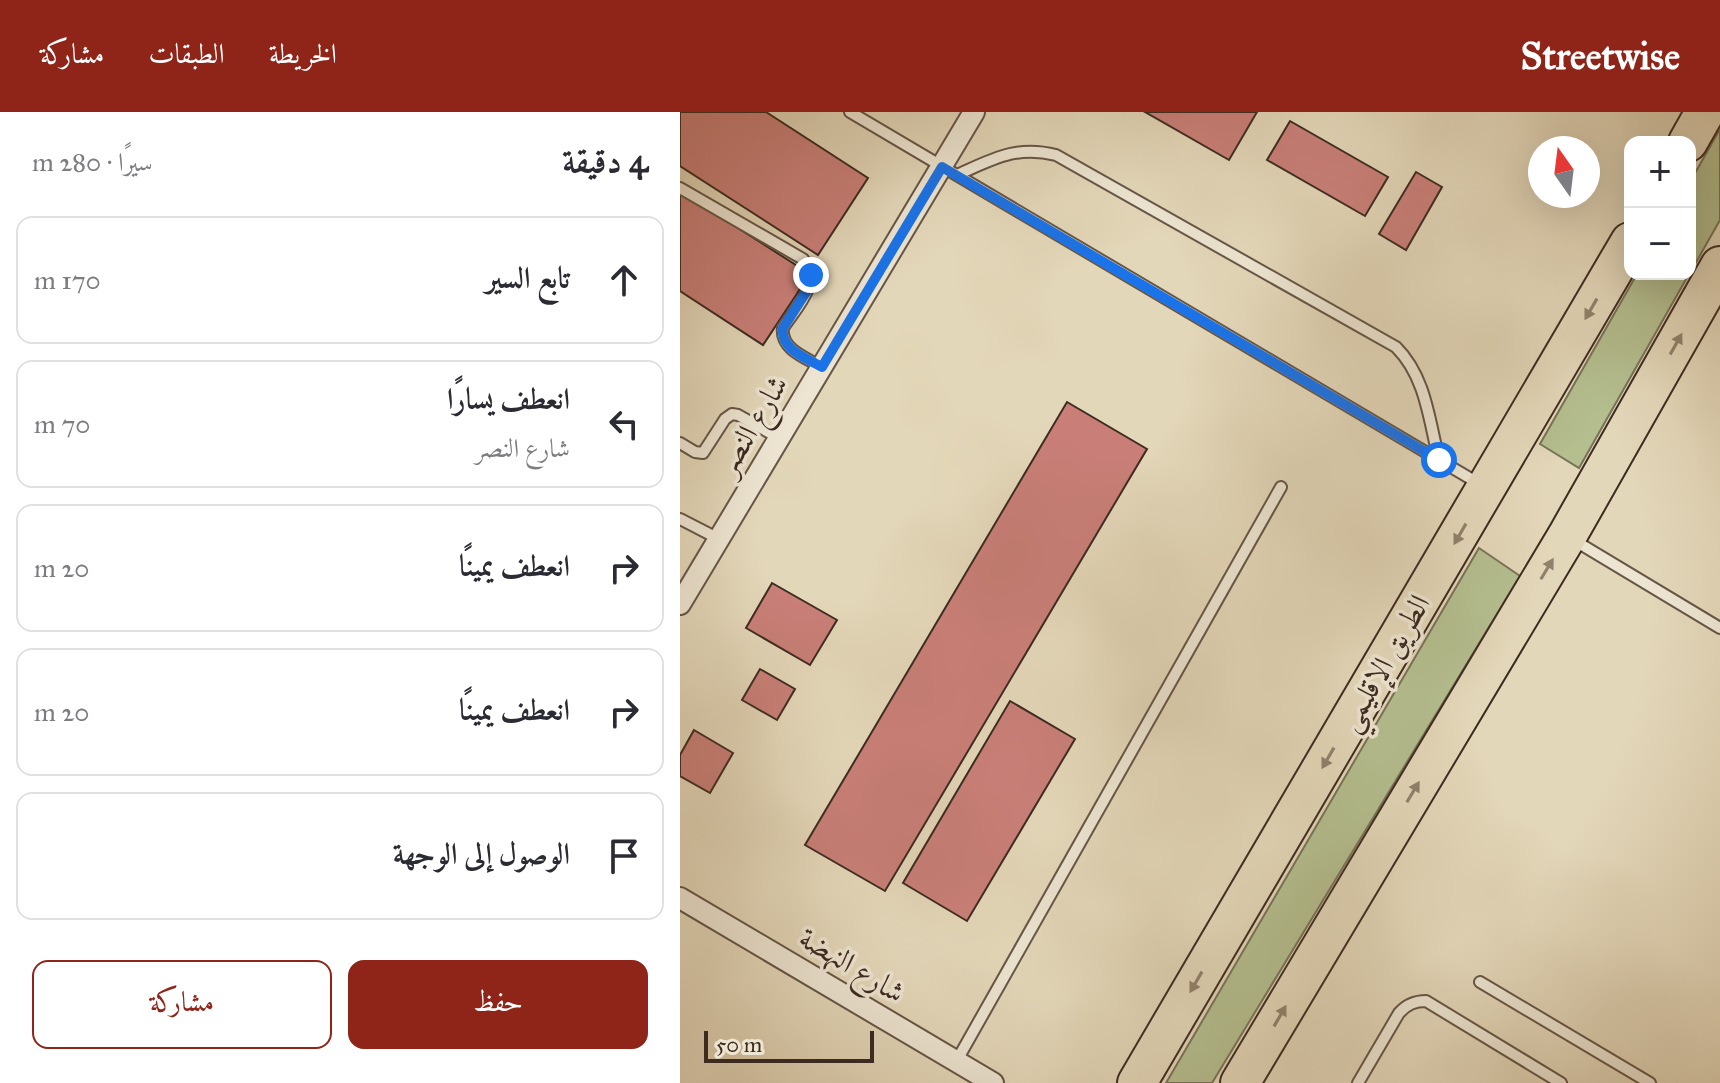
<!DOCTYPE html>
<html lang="ar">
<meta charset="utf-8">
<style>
body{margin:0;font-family:"IM FELL Great Primer",Amiri,serif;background:#f2f2f3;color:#2b2b33;direction:rtl}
.controls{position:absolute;right:24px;top:24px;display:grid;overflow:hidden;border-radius:16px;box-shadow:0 8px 32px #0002}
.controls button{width:72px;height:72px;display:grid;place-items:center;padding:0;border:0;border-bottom:2px solid #e1e1e2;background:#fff;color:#2b2b33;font:40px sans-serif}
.compass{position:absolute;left:848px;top:24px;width:72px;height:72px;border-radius:50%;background:#fff;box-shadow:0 8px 32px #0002;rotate:346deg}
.scale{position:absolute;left:24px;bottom:20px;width:170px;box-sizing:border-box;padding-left:8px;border:4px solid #3d2b20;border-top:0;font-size:22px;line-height:28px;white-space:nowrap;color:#3d2b20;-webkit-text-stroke:6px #ede5d2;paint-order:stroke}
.stop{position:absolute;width:24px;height:24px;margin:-18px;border:6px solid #1a73e8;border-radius:50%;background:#fff}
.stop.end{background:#1a73e8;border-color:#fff;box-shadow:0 2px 8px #0008}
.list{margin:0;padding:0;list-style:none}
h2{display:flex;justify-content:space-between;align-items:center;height:104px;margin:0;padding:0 32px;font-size:34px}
h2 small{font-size:26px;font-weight:400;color:#7c7c81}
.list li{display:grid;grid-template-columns:52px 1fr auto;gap:24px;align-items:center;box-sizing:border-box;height:128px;margin:0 16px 16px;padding:0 16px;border:2px solid #e1e1e2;border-radius:16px}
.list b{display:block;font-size:30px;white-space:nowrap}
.list p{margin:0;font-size:26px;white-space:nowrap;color:#7c7c81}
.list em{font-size:26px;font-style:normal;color:#7c7c81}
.actions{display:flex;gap:16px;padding:24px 32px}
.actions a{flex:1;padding:18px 0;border:2px solid #8f2418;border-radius:16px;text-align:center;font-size:28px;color:#8f2418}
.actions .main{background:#8f2418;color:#fff}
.icon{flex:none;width:44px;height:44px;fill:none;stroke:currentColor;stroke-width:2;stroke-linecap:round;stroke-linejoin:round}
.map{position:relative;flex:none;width:1040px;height:971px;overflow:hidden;direction:ltr}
header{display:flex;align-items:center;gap:48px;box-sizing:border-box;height:112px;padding:0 40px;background:#8f2418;color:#fff}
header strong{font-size:38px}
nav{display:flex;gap:44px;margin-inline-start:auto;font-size:28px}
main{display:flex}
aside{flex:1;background:#fff}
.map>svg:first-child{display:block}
.green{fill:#b4be8f;stroke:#787458;stroke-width:2}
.building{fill:#c97f78;stroke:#3d2b20;stroke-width:2}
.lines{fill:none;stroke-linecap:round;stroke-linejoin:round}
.lane-casing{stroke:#665646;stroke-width:14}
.street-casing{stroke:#665646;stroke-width:24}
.highway-casing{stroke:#3d2b20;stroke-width:42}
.lane{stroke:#ede5d2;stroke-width:10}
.street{stroke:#ede5d2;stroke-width:20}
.highway{stroke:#e3d7b9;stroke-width:38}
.oneway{fill:#90816c}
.route{stroke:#1a73e8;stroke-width:10}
.labels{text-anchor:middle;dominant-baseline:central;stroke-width:7;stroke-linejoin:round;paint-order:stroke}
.street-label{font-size:30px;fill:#3d2b20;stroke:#ede5d2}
</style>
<header>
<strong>Streetwise</strong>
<nav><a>الخريطة</a><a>الطبقات</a><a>مشاركة</a></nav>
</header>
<main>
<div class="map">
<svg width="1040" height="971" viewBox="0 0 1040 971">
<rect width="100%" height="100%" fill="#e3d7b9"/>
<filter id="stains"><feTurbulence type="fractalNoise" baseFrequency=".0025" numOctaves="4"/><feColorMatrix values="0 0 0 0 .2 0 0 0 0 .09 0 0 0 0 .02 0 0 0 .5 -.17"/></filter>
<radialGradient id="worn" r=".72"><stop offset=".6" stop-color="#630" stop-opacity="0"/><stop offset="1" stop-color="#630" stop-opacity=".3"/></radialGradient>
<g class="green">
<polygon points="1040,17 1040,108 1010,161 1010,70"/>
<polygon points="957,162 1009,162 899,356 860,332"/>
<polygon points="799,436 840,464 532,971 486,971"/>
</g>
<g class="building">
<polygon points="0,0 86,0 188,66 138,143 0,54"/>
<polygon points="465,0 577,0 549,48"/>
<polygon points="610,9 708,65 685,104 587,48"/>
<polygon points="736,60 762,75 726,138 699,122"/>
<polygon points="0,79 130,162 83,233 0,179"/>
<polygon points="387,290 467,337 205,779 125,733"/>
<polygon points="92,471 157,508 130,553 66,516"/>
<polygon points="80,557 115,577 97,608 62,588"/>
<polygon points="330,589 395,627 287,809 223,771"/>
<polygon points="14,618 53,641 30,681 0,664 0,643"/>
</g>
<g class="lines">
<g class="lane-casing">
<g id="lane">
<polyline points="170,0 798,371"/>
<path d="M277,63c36,-16 59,-30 99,-20l340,192c30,30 33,73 43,113"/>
<path d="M0,76l123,71c20,23 -7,49 -20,69 -3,21 23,30 39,39"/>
<polyline points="0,331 15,340 23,341 45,307 52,302 58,303 99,326"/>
<polyline points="0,407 39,427"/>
<polyline points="892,427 1040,516"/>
<polyline points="800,870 970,971"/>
<polyline points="276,950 601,375"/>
<path d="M678,971l41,-70c8,-9 16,-12 27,-12l135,82"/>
</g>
</g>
<g class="street-casing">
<g id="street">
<polyline points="0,492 294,0"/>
<polyline points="0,786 313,971"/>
</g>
</g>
<g class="highway-casing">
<g id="highway">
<polyline points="1008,30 1025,0"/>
<polyline points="457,971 950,130"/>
<polyline points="560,971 887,424 1040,154"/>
</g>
</g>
<use href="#lane" class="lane"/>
<use href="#street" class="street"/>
<use href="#highway" class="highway"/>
</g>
<defs><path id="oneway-solid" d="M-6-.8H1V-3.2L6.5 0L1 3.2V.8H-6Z" transform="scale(2)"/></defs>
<g class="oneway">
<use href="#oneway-solid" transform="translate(911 197) rotate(120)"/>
<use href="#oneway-solid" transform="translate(996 232) rotate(-61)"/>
<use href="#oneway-solid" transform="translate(780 422) rotate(120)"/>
<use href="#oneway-solid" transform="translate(867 457) rotate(-59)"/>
<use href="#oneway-solid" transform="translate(648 646) rotate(120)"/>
<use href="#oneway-solid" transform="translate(733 680) rotate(-59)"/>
<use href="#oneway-solid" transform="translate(516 870) rotate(120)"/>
<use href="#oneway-solid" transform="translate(600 904) rotate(-60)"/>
</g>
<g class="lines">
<path class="route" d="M131,163l-3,14 -25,39c-3,21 23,30 39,39l120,-200 497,293"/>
</g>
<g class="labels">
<g class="street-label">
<text transform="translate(72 313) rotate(-59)">شارع النصر</text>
<text transform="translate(704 551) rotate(-60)">الطريق الإقليمي</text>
<text transform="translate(172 853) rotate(31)">شارع النهضة</text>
</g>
</g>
<rect width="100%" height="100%" filter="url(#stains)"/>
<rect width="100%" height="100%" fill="url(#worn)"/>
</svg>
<div class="controls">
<button>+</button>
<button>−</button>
</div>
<svg class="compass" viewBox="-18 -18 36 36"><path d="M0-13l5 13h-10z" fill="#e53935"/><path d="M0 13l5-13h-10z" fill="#7c7c81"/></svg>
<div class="scale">50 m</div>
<div class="stop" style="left:759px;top:348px"></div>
<div class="stop end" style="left:131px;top:163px"></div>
</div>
<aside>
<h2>4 دقيقة<small>سيرًا · 280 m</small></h2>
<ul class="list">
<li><svg class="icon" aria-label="ahead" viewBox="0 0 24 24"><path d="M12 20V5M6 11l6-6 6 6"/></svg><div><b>تابع السير</b></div><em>170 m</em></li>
<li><svg class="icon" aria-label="left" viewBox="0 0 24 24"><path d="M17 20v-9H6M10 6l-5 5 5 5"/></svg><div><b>انعطف يسارًا</b><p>شارع النصر</p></div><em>70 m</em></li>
<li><svg class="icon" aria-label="right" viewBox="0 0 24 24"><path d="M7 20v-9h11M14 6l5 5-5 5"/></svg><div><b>انعطف يمينًا</b></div><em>20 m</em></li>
<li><svg class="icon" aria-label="right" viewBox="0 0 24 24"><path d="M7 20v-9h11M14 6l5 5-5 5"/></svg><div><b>انعطف يمينًا</b></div><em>20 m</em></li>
<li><svg class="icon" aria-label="arrive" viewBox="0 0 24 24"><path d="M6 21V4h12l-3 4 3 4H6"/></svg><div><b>الوصول إلى الوجهة</b></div></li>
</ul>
<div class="actions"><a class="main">حفظ</a><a>مشاركة</a></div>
</aside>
</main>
